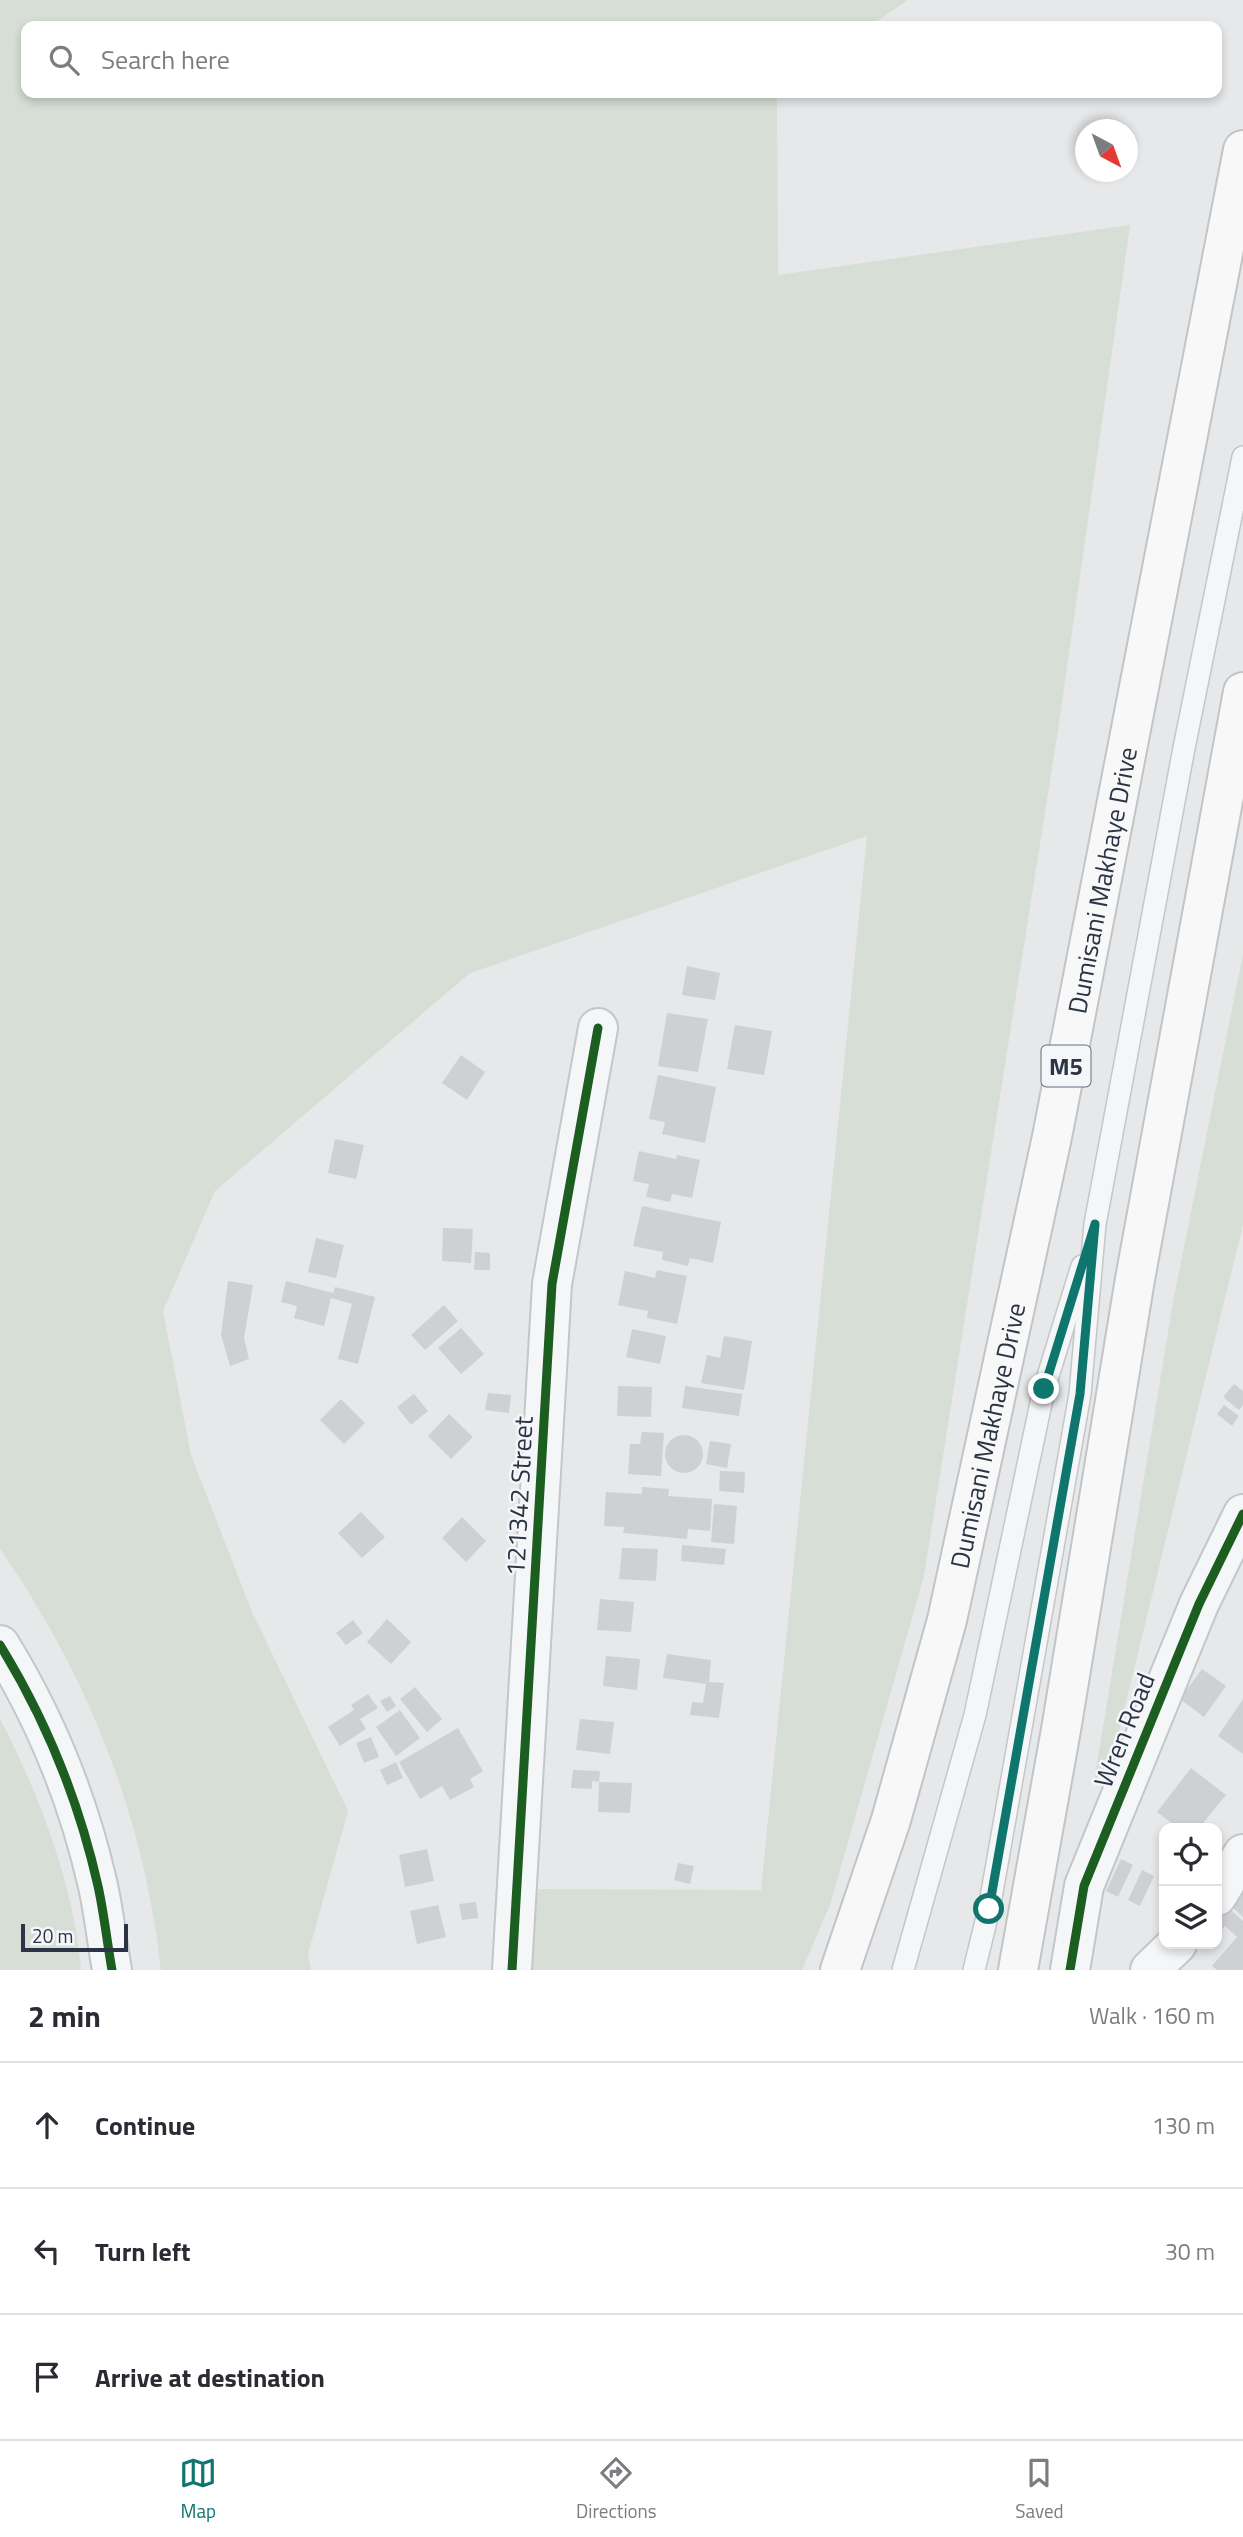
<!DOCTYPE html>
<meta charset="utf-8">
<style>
body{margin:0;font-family:"Titillium Web",sans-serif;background:#f2f2f3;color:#2b2b33}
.controls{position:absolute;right:21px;bottom:21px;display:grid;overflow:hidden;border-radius:14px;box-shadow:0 4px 10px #0003}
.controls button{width:63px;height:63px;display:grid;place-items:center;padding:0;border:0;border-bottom:2px solid #e1e1e2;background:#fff;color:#2b2b33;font:35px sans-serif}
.compass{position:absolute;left:1075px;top:119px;width:63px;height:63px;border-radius:50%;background:#fff;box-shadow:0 4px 10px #0003;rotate:139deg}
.scale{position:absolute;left:21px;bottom:18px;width:107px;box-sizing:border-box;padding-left:7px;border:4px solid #2b3445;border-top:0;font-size:19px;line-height:24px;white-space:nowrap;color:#2b3445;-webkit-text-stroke:5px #f4f6f9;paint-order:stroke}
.stop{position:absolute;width:21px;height:21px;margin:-16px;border:5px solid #0f766e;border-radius:50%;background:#fff}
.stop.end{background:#0f766e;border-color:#fff;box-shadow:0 2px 7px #0008}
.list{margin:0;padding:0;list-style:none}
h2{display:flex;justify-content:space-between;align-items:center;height:91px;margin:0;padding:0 28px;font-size:30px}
h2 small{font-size:23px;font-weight:400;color:#7c7c81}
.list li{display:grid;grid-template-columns:46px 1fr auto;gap:21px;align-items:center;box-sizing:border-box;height:126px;padding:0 28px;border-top:2px solid #e1e1e2}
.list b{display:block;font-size:26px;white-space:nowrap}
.list em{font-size:23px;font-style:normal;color:#7c7c81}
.icon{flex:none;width:38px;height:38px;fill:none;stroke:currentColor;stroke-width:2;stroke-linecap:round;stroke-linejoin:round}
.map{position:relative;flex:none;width:1243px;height:1970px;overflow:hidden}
.search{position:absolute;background:#fff;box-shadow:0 4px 10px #0003;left:21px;right:21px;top:21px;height:77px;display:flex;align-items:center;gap:18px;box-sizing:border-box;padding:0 24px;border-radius:14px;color:#7c7c81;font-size:26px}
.sheet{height:469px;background:#fff}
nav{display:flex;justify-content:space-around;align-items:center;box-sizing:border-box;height:98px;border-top:2px solid #e1e1e2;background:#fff;font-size:19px;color:#7c7c81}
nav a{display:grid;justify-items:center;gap:4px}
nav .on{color:#0f766e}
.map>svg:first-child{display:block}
.green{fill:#d6ded6}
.building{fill:#ced0d3}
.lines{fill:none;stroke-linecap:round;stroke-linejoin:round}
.lane-casing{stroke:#c4c6c8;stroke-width:24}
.street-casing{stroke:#c4c6c8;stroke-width:42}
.primary-casing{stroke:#c2c5c8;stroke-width:42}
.lane{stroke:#f5f6f7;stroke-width:21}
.street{stroke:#f5f6f7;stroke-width:38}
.primary{stroke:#f8f8f8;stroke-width:38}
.cycleway-casing{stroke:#f4f6f9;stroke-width:13}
.cycleway{stroke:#1b5e20;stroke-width:9}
.route{stroke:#0f766e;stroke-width:9}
.labels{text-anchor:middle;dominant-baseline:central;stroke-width:5;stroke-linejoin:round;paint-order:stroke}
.shield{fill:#f4f6f9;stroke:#676e7b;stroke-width:2}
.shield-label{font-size:24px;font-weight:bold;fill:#2b3445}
.street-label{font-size:26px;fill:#2b3445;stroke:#f4f6f9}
</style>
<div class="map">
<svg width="1243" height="1970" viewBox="0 0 1243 1970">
<rect width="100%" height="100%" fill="#e6e8ea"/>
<g class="green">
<path d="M0,0h908l-38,26h-844v67h751l1,182 352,-50 -71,499 -135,852 -94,329 -28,65h-288l25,-81 222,1 106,-1054 -397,137 -255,218 -52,120 28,144 61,157 96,199 -40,143 3,16h-150c-17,-154 -73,-294 -161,-421z"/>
<polygon points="1243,954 1243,1225 1112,1759 1094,1782 1173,1302"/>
<path d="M0,1719c40,77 73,164 81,251h-81z"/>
</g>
<g class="building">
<polygon points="687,966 720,973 715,1000 682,995"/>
<polygon points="667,1013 708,1019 698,1072 658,1066"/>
<polygon points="735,1025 772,1031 764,1075 727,1069"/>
<polygon points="461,1055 485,1072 467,1100 442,1083"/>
<polygon points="658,1075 716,1087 705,1143 662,1134 665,1122 649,1119"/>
<polygon points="335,1139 364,1145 356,1179 328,1173"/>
<polygon points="639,1151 676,1159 677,1155 700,1160 692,1198 672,1194 670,1202 646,1197 649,1184 633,1181"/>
<polygon points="642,1206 721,1222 713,1263 690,1258 688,1266 662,1260 663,1252 633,1246"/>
<polygon points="443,1228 473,1229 471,1263 442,1261"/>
<polygon points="316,1238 344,1245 336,1278 308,1272"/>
<polygon points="475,1252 490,1253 490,1270 474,1270"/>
<polygon points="657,1270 687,1276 677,1324 647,1318 648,1311 618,1305 625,1271 655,1278"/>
<polygon points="228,1281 253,1285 244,1338 249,1359 230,1366 221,1335"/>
<polygon points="286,1281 333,1293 335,1287 375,1297 358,1364 338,1359 352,1304 331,1298 324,1326 294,1318 297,1306 281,1302"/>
<polygon points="444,1305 458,1321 425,1350 411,1335"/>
<polygon points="461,1328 484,1354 461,1374 438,1348"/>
<polygon points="632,1329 666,1336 660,1364 626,1357"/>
<polygon points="724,1336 752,1341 744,1390 701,1383 707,1355 720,1358"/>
<polygon points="1234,1384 1243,1391 1243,1405 1239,1410 1223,1397"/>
<polygon points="618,1386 652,1387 651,1417 617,1416"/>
<polygon points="685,1386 742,1394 739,1416 682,1408"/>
<polygon points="488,1393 511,1395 509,1413 485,1410"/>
<polygon points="414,1394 428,1411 411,1425 397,1407"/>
<polygon points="341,1399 365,1423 344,1444 320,1420"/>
<polygon points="1224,1405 1239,1416 1232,1426 1217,1414"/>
<polygon points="449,1414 473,1437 451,1459 428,1436"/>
<polygon points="642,1432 664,1433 661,1476 628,1474 630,1444 640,1444"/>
<circle cx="684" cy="1454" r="19"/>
<polygon points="710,1441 731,1444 727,1468 706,1464"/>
<polygon points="720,1471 745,1472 744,1493 719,1491"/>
<polygon points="642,1487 669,1489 668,1496 712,1499 710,1531 688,1529 687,1539 623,1533 624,1527 604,1526 606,1492 642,1494"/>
<polygon points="714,1504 737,1506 734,1544 711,1542"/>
<polygon points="361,1512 385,1537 362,1558 338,1533"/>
<polygon points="462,1517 486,1541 466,1562 442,1538"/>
<polygon points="682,1545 726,1549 724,1565 681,1561"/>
<polygon points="622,1548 658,1549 656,1581 619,1579"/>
<polygon points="600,1599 634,1602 631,1632 597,1630"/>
<polygon points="387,1619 411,1642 391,1664 367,1642"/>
<polygon points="353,1620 363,1633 346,1645 336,1633"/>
<polygon points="667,1654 711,1660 709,1682 724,1683 719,1718 690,1715 692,1702 703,1703 706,1684 663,1678"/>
<polygon points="606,1656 640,1659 637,1690 603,1686"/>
<polygon points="1202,1669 1226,1686 1204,1717 1180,1699"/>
<polygon points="415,1687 442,1719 427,1732 400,1699"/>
<polygon points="368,1694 378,1708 360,1719 366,1729 340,1746 328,1727 354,1710 351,1705"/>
<polygon points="390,1696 396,1706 387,1712 380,1701"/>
<polygon points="1243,1699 1243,1754 1218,1736"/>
<polygon points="400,1710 420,1738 396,1756 376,1727"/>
<polygon points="580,1719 614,1722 610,1754 576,1750"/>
<polygon points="458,1728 483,1771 470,1779 474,1787 450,1800 442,1786 420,1799 399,1762"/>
<polygon points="371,1737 379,1757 364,1763 356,1743"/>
<polygon points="396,1762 403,1778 387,1785 380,1770"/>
<polygon points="1191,1768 1226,1795 1199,1828 1178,1828 1157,1812"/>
<polygon points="573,1770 600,1771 599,1782 592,1781 592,1789 571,1788"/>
<polygon points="599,1782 632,1783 630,1813 598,1812"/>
<polygon points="427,1849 434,1881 405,1887 399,1855"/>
<polygon points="1121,1859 1133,1865 1118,1897 1106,1891"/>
<polygon points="678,1863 694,1866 690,1884 674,1880"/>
<polygon points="1142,1870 1154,1876 1140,1906 1128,1900"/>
<polygon points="1243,1888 1243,1917 1226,1901"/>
<polygon points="476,1902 478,1918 462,1920 459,1904"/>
<polygon points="1222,1902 1243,1921 1243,1970 1217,1970 1212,1966 1237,1937 1225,1926 1220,1932 1217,1929 1217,1909"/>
<polygon points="438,1905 446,1937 417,1944 410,1911"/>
</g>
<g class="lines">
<g class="lane-casing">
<g id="lane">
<polyline points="903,1970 975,1715 1044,1389 1082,1266"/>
<polyline points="974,1970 989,1909 1080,1394 1095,1224 1184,748 1243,457"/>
</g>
</g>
<g class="street-casing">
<g id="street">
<path d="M0,1645c45,73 79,157 98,241 6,27 9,56 14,84"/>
<polyline points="1217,1896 1243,1854"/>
<polyline points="512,1970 552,1284 598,1028"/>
<polyline points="1070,1970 1084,1886 1199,1604 1243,1514"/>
<polyline points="1150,1970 1177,1944"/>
</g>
</g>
<g class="primary-casing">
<g id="primary">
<path id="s1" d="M840,1970l51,-150 56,-200 105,-483 191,-987"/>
<polyline points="1018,1970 1062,1724 1135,1279 1243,692"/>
</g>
</g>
<use href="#lane" class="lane"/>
<use href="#street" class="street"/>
<use href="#primary" class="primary"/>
<g class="cycleway-casing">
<g id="cycleway">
<path d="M0,1645c45,73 79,157 98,241 6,27 9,56 14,84"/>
<polyline points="512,1970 552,1284 598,1028"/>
<polyline points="1070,1970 1084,1886 1199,1604 1243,1514"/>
</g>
</g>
<use href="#cycleway" class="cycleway"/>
</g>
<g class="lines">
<polyline class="route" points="989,1909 1080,1394 1095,1224 1044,1389"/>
</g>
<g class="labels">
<rect class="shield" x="1041.5" y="1045.5" width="49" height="41" rx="5"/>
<g class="shield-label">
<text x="1066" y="1066">M5</text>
</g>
<g class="street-label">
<text stroke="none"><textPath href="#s1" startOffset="1122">Dumisani Makhaye Drive</textPath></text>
<text stroke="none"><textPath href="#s1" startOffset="555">Dumisani Makhaye Drive</textPath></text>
<text transform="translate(519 1496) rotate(-87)">121342 Street</text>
<text transform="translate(1124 1730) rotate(-68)">Wren Road</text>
</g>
</g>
</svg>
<div class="controls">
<button><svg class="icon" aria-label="locate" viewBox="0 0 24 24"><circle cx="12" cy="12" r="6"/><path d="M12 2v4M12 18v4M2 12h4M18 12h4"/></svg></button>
<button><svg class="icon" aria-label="layers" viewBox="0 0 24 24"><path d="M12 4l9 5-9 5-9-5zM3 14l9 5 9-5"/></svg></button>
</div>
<svg class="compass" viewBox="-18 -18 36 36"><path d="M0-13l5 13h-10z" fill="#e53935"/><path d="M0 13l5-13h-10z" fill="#7c7c81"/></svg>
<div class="scale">20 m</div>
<div class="stop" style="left:989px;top:1909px"></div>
<div class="stop end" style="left:1044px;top:1389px"></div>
<div class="search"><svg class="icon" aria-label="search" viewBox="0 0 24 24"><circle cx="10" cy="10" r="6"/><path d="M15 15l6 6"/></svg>Search here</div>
</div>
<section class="sheet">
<h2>2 min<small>Walk · 160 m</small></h2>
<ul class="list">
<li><svg class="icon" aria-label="ahead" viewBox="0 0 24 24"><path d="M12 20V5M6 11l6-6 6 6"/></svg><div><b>Continue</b></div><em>130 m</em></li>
<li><svg class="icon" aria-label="left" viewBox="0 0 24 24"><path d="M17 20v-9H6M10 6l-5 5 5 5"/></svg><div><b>Turn left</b></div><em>30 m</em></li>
<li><svg class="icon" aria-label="arrive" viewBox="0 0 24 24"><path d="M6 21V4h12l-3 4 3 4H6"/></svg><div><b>Arrive at destination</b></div></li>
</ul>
</section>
<nav>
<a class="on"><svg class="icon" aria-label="map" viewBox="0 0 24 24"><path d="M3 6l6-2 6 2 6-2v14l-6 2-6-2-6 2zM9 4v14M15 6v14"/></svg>Map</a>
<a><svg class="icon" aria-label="directions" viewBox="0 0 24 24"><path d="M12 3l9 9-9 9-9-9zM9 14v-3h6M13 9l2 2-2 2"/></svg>Directions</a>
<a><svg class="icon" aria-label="saved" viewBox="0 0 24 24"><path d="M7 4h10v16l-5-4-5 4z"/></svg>Saved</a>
</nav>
